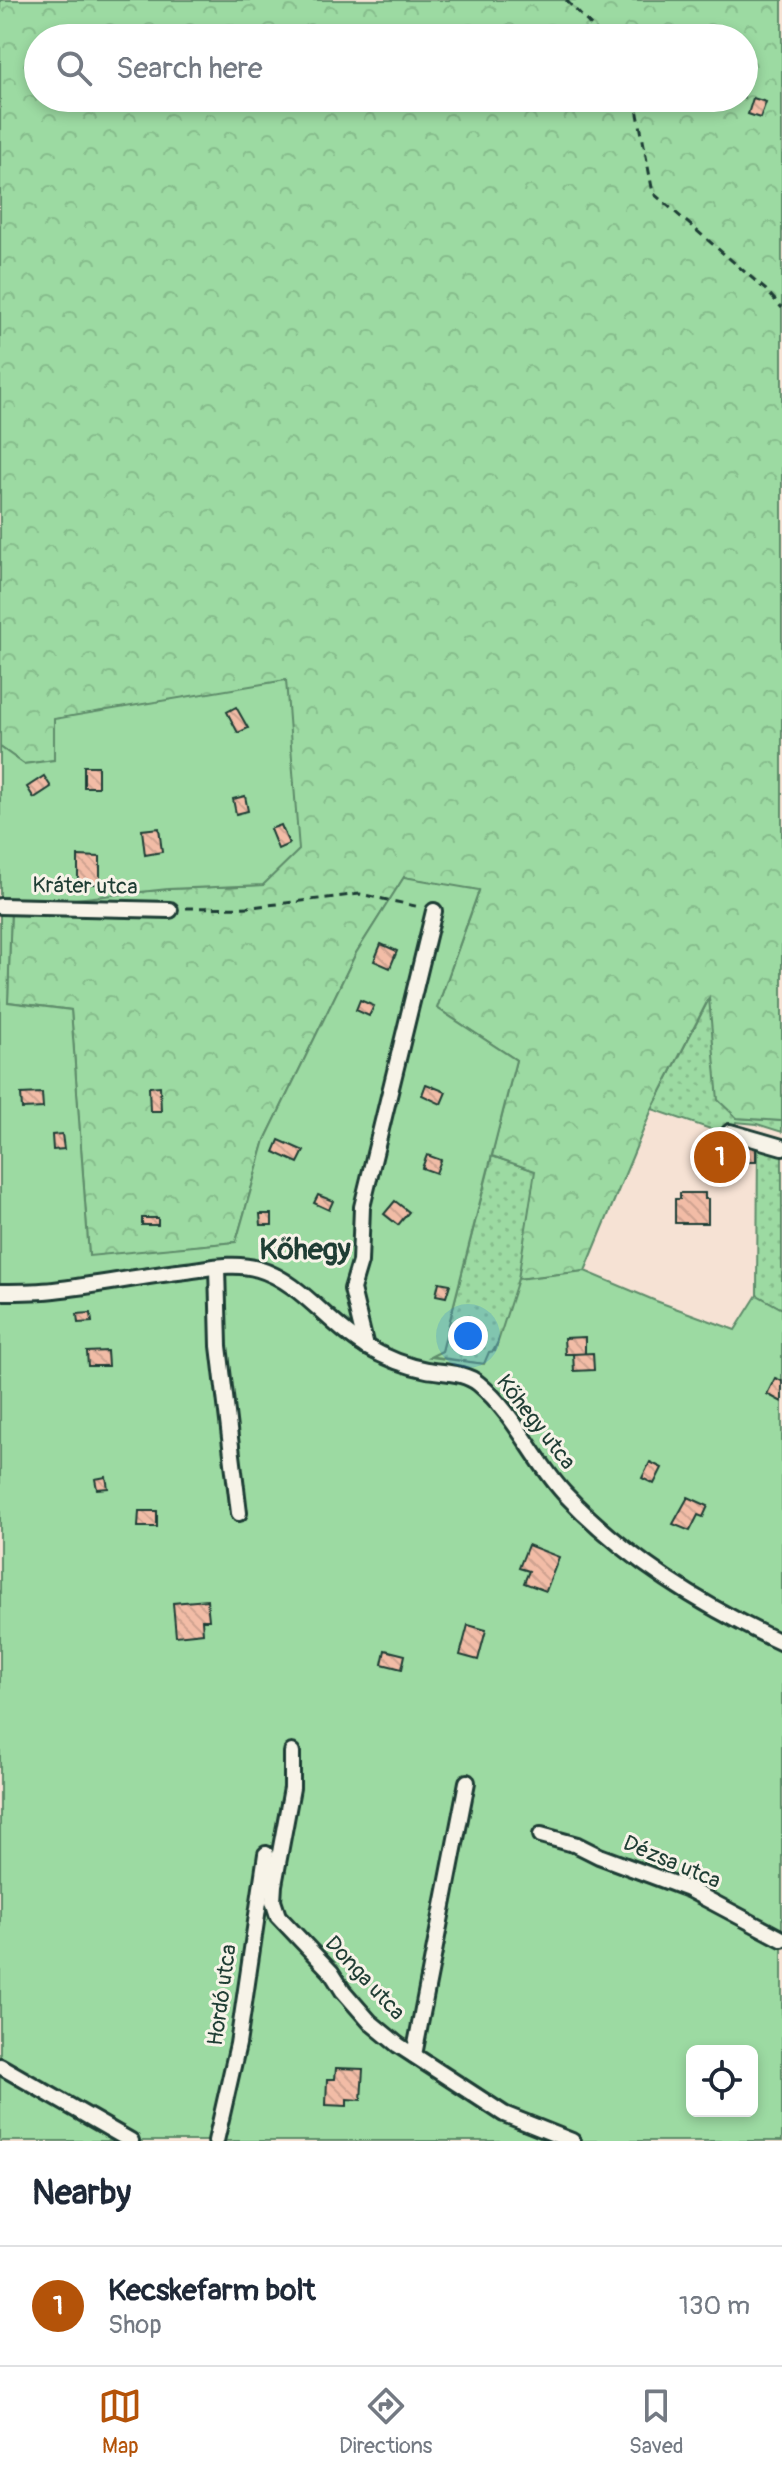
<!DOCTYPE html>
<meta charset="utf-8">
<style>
body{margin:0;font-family:Pangolin,sans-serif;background:#f2f2f3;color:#1f2937}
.controls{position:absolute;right:24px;bottom:24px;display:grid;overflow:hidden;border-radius:12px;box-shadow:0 4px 12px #0003}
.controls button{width:72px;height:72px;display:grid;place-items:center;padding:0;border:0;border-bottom:2px solid #e0e1e3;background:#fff;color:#1f2937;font:40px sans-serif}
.you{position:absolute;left:468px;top:1336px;width:28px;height:28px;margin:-20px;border:6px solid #fff;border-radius:50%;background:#1a73e8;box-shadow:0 0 0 12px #1a73e833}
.badge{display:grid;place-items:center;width:52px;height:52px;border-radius:50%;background:#b45309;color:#fff;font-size:26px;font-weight:700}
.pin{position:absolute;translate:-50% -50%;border:4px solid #fff;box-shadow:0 2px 8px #0006}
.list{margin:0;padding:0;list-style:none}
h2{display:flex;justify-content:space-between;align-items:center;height:104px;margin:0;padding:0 32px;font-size:34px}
h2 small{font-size:26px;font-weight:400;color:#747a83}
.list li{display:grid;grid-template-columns:52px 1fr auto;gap:24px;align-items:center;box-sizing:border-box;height:120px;padding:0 32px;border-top:2px solid #e0e1e3}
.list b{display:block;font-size:30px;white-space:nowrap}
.list p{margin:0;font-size:26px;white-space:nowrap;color:#747a83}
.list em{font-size:26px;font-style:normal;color:#747a83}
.icon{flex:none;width:44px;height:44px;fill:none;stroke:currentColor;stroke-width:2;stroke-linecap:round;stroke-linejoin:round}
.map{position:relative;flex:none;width:782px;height:2141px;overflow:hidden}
.search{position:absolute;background:#fff;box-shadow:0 4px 12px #0003;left:24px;right:24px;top:24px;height:88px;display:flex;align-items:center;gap:20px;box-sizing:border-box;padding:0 28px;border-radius:44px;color:#747a83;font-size:30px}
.sheet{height:224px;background:#fff}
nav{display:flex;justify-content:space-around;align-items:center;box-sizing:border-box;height:112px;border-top:2px solid #e0e1e3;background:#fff;font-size:22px;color:#747a83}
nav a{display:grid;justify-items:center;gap:4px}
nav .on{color:#b45309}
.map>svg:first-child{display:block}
.grass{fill:url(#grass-dots);stroke:#5e8c6b;stroke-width:2}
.forest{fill:url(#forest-crowns);stroke:#5e8c6b;stroke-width:2;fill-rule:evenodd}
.garden{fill:#9cdaa2;stroke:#5e8c6b;stroke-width:2;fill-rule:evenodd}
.building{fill:url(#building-back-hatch);stroke:#1f3d34;stroke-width:2}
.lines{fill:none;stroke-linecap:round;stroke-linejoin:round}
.minor-casing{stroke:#1f3d34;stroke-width:20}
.path{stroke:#1f3d34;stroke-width:3;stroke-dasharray:8 6;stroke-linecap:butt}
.minor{stroke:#f7f3e8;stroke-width:14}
.labels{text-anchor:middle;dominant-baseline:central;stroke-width:6;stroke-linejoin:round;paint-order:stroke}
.street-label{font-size:22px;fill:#1f3d34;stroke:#f7f3e8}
.district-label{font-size:30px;font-weight:bold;fill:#1f3d34;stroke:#f7f3e8}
</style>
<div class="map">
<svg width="782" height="2141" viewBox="0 0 782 2141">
<defs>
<pattern id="grass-dots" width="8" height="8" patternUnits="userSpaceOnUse" patternTransform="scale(2)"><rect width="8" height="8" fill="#9cdaa2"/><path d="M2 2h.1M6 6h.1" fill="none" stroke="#86bc8c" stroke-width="1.8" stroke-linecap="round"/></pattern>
<pattern id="forest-crowns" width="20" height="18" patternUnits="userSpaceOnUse" patternTransform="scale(2)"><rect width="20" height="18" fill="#9cdaa2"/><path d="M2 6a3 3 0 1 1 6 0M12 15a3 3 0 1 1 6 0" fill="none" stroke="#86bc8c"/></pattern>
<pattern id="building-back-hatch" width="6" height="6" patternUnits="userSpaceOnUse" patternTransform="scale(2)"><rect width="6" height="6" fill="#f2bca6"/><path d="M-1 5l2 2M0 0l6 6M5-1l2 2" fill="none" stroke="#cfa290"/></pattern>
</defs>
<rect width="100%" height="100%" fill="#f6e2d4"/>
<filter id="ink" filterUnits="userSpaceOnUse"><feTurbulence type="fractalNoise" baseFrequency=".0125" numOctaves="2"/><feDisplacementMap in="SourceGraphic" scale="16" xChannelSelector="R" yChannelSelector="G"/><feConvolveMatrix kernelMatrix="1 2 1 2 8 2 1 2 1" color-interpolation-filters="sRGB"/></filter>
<g filter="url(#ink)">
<g class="grass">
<polygon points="710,997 737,1118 782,1121 782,1132 757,1124 736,1122 731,1136 652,1109"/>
<polygon points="758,1140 782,1144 782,1309 757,1295"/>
<path d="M492,1156l44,15c-8,53 -18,153 -52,193l-55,-8 13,-5z"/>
</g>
<path class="forest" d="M0,0h782v1121l-45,-3 -19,-18 -9,-102 -57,111 -67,162 -67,8 17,-108 -43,-15 24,-96 -79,-52 42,-117 -75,-14 -48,76 -91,187 -29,102 -147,15 -18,-247 -63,-8 3,-97 157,-16 95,-4 23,-204 -231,38v41l-31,4 -24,-17zM38,38h706v60h-706z"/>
<path class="garden" d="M286,680l13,170 -36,35 -95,4 -157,17 -3,96 63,8 18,246 147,-14 29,-102 91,-187 48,-76 75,13 -42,118 79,52 -74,291 -12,6 54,7 5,-12 6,-1 23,-72 67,-8 71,30 79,29 22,-35 25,14v832h-782v-1394l24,17 30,-4v-41zM692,2051h60v60h-60z"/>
<g class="building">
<polygon points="753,98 766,102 760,118 748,114"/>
<polygon points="236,707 248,728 238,733 227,712"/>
<rect x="84" y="766" width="14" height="21"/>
<polygon points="44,776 51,787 34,798 27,787"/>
<polygon points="245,796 248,811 236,814 233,799"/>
<polygon points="281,825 289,844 278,849 270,829"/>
<polygon points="159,828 162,852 145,855 142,830"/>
<polygon points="78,856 100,857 100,884 78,884"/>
<polygon points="381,944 397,951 390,968 374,961"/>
<polygon points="360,1000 374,1006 369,1016 356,1010"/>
<polygon points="426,1084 446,1092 441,1104 422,1095"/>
<polygon points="160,1086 161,1111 150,1111 149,1087"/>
<polygon points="42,1093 43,1108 22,1109 21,1094"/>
<polygon points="62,1134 64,1149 53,1150 52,1135"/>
<polygon points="279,1140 304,1151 298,1163 274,1152"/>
<rect x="743" y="1141" width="13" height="21"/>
<polygon points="427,1155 441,1160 436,1173 422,1168"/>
<polygon points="680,1193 705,1193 705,1199 708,1199 708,1223 675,1223 675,1199 680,1199"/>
<polygon points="318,1195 333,1201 329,1210 314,1203"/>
<polygon points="395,1201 409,1212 398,1225 384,1214"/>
<polygon points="260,1214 272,1214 272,1225 261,1225"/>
<rect x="142" y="1218" width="16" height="7"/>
<polygon points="439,1282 450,1284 446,1297 436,1295"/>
<polygon points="91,1313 92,1322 78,1323 77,1314"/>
<polygon points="585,1337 585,1354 565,1354 564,1338"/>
<polygon points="107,1351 108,1366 88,1366 87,1352"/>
<polygon points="593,1353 594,1370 574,1371 573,1354"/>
<polygon points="775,1378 782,1381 782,1402 767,1394"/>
<polygon points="650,1462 662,1468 654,1484 642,1478"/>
<polygon points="106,1477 108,1488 97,1489 95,1479"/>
<polygon points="688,1497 708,1506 703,1517 698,1515 690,1531 673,1524"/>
<polygon points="139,1511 157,1511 157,1527 138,1527"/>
<polygon points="528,1545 559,1557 546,1591 524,1583 529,1571 519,1568"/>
<polygon points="207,1600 209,1620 202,1620 203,1633 176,1636 173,1603"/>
<polygon points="468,1625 486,1630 478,1660 460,1655"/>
<polygon points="385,1650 405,1655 402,1669 382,1664"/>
<polygon points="336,2068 363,2069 361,2100 347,2099 347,2106 326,2105 327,2079 335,2079"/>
</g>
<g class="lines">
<g class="minor-casing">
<g id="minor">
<polyline points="0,906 170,910"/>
<polyline points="730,1132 782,1147"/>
<polyline points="217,1267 219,1346 239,1513"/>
<path d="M0,1292c18,0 37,0 54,-2 44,-5 88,-14 132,-19 23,-3 49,-9 72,-2 42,12 70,55 107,77 19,11 41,20 62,24 17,3 38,2 52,14 36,30 54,75 85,109 62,66 137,112 218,150"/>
<polyline points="366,1347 352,1289 360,1262 362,1207 434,911"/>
<polyline points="292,1752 292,1788 274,1885 273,1901 278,1916 331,1972 343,1991 370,2022 398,2045 504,2114 572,2141"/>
<polyline points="541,1835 577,1845 599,1856 688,1889 782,1939"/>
<polyline points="414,2055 467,1782"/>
<polyline points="0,2066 131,2141"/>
<polyline points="216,2141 238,2044 266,1854"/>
</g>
</g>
<g class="path">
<polyline points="566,0 603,38"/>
<polyline points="635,98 653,193 766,290 782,308"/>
<polyline points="186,908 252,907 360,894 420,907"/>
</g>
<use href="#minor" class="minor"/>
</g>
</g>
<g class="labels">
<g class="street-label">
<text transform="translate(85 886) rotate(1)">Kráter utca</text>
<text transform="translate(536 1422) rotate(52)">Kőhegy utca</text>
<text transform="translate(672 1862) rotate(23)">Dézsa utca</text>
<text transform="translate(365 1978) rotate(47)">Donga utca</text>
<text transform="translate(222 1995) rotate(-82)">Hordó utca</text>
</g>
<g class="district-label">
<text x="305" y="1249">Kőhegy</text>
</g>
</g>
</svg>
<div class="controls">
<button><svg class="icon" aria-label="locate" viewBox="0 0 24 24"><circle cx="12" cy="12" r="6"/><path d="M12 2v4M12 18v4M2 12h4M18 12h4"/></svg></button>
</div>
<div class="you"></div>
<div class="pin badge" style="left:720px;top:1157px">1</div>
<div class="search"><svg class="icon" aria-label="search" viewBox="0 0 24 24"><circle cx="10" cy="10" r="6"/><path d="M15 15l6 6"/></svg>Search here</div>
</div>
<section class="sheet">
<h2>Nearby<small></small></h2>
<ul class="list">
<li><span class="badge">1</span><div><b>Kecskefarm bolt</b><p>Shop</p></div><em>130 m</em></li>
</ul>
</section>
<nav>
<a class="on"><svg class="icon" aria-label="map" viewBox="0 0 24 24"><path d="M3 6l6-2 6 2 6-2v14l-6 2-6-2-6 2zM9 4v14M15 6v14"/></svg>Map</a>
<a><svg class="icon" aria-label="directions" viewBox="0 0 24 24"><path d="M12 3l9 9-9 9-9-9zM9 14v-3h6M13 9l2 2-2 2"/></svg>Directions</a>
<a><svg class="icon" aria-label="saved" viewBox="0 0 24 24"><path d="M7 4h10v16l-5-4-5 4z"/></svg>Saved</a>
</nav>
